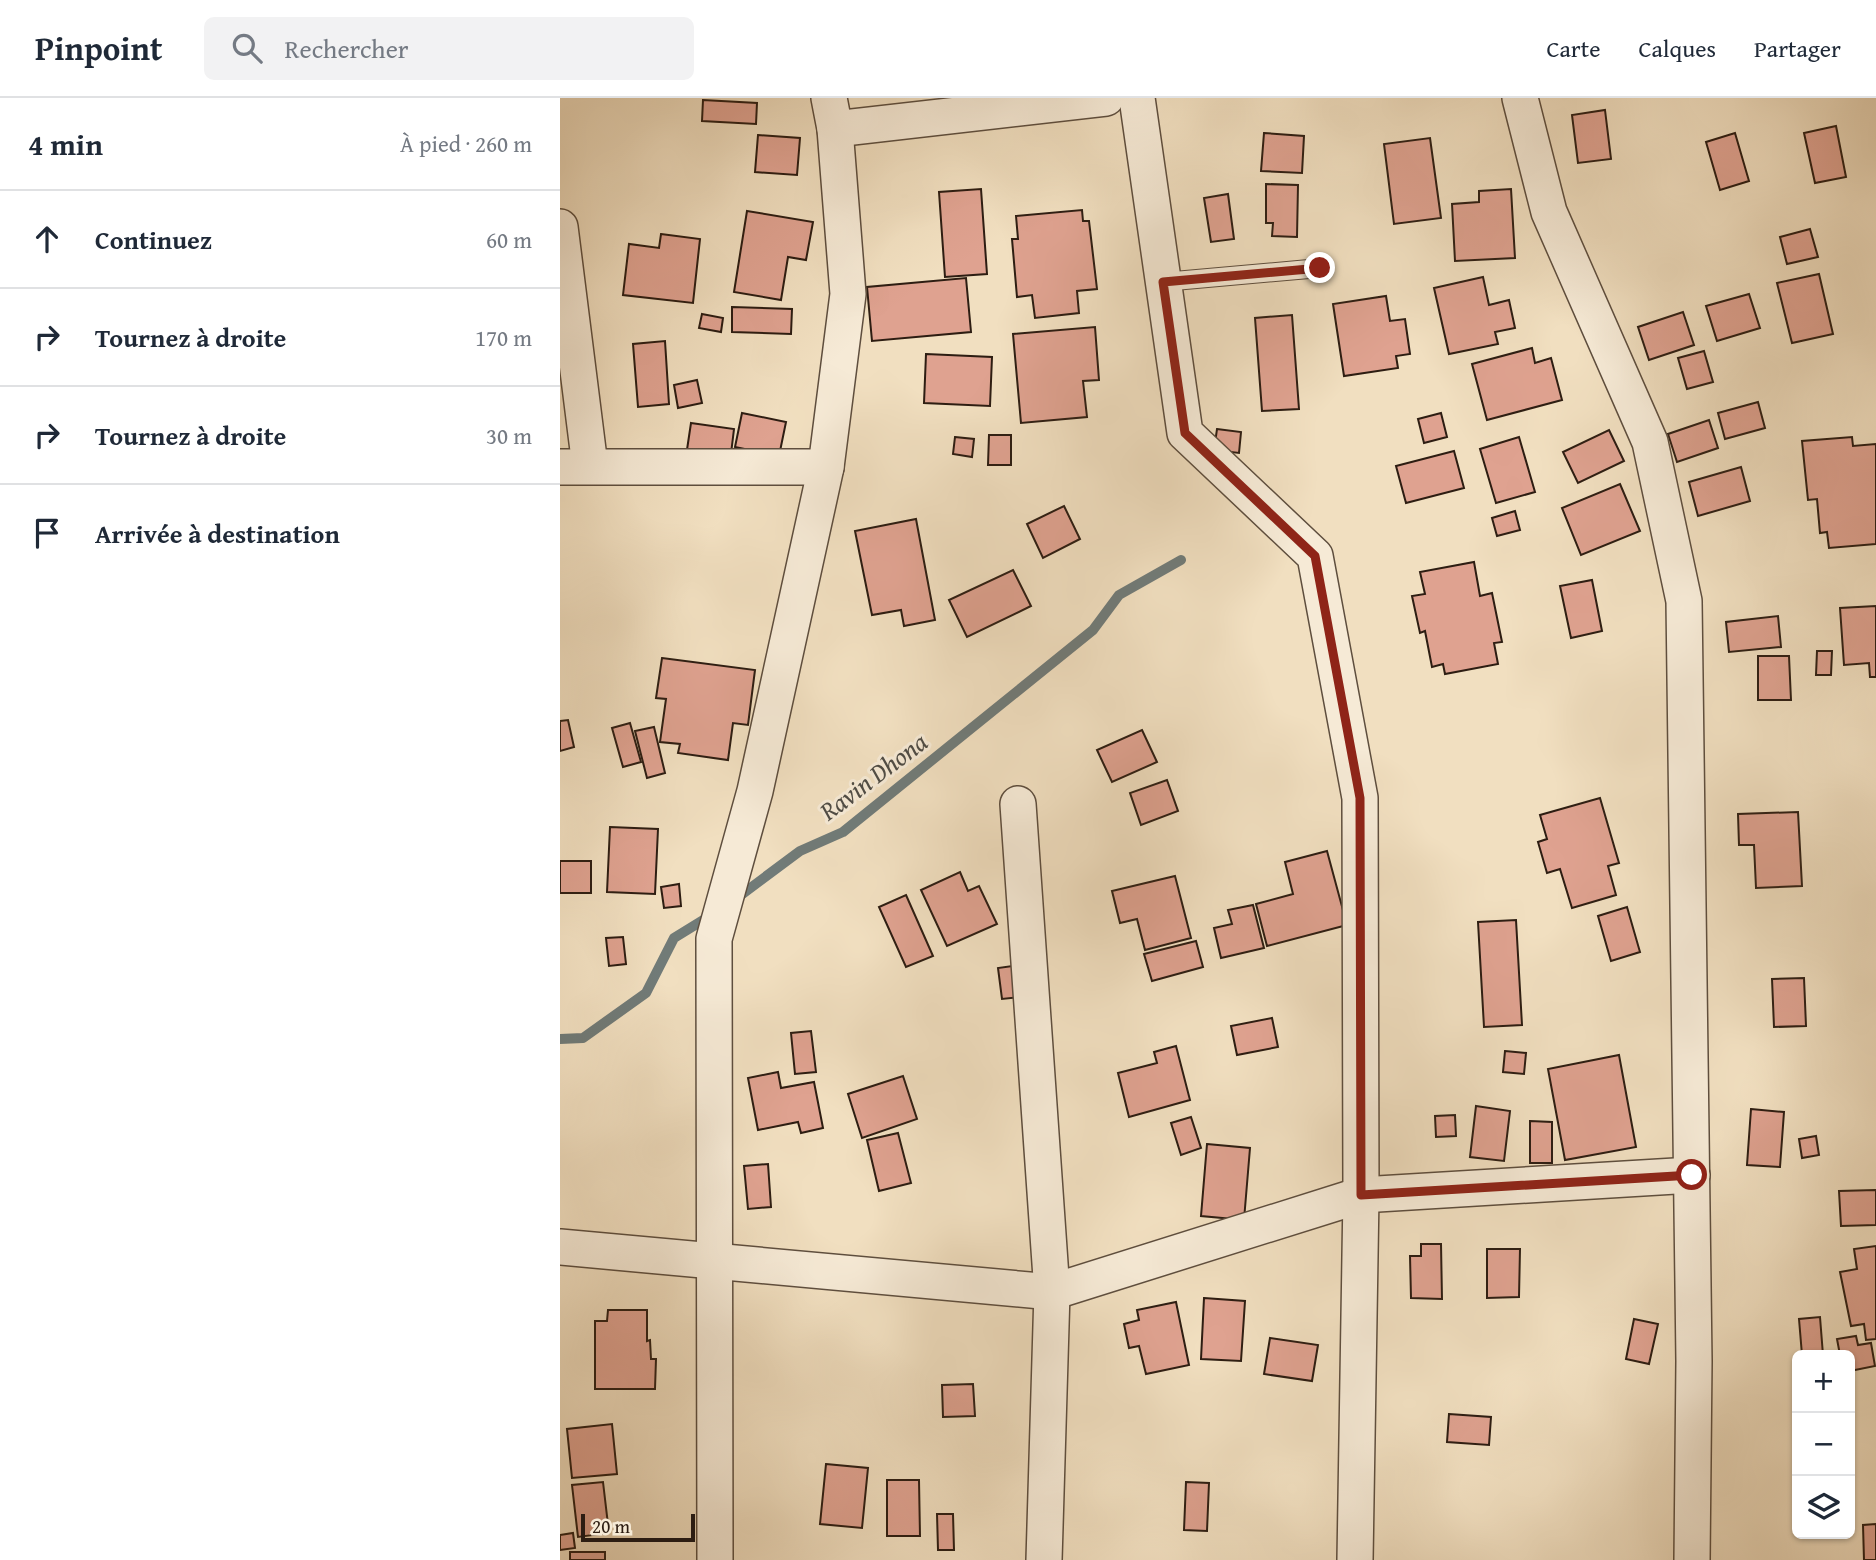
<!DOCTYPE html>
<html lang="fr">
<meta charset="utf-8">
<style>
body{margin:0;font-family:"Gentium Book Plus",serif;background:#f2f2f3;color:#1f2937}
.controls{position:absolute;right:21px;bottom:21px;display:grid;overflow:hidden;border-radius:10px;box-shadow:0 2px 5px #0004}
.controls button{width:63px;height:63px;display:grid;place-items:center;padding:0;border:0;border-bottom:2px solid #e0e1e3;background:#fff;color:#1f2937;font:35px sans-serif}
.scale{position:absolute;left:21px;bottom:18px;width:114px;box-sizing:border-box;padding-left:7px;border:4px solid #2d1d12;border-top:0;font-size:19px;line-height:24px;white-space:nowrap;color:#2d1d12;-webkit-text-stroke:5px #f6ead6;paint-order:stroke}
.stop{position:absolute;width:21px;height:21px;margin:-16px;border:5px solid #8f2418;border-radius:50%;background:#fff}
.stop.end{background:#8f2418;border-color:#fff;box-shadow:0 2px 7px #0008}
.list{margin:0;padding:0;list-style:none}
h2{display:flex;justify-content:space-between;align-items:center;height:91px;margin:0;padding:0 28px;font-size:30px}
h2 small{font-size:23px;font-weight:400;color:#747a83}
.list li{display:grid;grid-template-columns:46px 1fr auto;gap:21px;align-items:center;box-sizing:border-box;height:98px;padding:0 28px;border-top:2px solid #e0e1e3}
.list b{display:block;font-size:26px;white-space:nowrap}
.list em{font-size:23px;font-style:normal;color:#747a83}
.icon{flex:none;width:38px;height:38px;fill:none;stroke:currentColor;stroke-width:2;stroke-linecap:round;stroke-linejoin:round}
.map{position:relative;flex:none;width:1316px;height:1462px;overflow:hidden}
header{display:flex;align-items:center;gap:42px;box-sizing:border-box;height:98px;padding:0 35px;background:#fff;border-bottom:2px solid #e0e1e3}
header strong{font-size:33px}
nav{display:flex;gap:38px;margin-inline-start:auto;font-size:24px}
.search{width:490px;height:63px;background:#f2f2f3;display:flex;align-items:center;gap:18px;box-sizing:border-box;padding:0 24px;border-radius:10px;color:#747a83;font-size:26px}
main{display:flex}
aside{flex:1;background:#fff}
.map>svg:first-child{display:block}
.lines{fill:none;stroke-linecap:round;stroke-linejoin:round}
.stream{stroke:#717b78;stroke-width:10}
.building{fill:#dfa290;stroke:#2d1d12;stroke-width:2}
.service-casing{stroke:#5e4e3e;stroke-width:20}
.minor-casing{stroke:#5e4e3e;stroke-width:38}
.service{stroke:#f6ead6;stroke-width:18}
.minor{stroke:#f6ead6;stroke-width:35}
.route{stroke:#8f2418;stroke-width:9}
.labels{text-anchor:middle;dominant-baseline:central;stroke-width:6;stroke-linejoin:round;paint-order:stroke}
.water-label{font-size:26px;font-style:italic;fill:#4f4c45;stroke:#f6ead6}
</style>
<header>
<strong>Pinpoint</strong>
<div class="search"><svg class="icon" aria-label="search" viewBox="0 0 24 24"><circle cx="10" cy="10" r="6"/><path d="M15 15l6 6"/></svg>Rechercher</div>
<nav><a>Carte</a><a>Calques</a><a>Partager</a></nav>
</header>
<main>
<aside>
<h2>4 min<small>À pied · 260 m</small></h2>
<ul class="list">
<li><svg class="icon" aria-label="ahead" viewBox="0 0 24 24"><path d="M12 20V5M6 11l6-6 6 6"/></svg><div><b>Continuez</b></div><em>60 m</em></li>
<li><svg class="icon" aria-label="right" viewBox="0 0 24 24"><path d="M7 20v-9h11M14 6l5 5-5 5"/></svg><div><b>Tournez à droite</b></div><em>170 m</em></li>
<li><svg class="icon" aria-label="right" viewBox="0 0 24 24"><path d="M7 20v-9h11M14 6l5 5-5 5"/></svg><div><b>Tournez à droite</b></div><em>30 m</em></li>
<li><svg class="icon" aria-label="arrive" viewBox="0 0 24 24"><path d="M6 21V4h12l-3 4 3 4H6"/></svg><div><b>Arrivée à destination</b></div></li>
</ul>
</aside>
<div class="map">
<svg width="1316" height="1462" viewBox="0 0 1316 1462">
<rect width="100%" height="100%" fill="#f1dfc0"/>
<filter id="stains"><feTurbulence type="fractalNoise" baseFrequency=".00286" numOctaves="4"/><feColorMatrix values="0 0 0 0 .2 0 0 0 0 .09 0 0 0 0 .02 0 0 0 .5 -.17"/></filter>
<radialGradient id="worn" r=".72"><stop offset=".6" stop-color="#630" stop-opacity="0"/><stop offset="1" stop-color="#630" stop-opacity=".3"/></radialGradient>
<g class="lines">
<g class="stream">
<polyline points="173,803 240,753 283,734 533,532 559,497 621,462"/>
<polyline points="0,941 23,940 86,895 114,840 153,816"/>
</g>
</g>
<g class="building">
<polygon points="143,2 197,5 196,26 142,23"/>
<polygon points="1045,12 1051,61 1018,65 1012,17"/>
<polygon points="1276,28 1286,79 1255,85 1244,35"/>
<polygon points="704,35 744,38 742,75 701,73"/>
<polygon points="1175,35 1189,83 1160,92 1146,44"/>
<polygon points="198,37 240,40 237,77 195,74"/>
<polygon points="870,40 881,120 834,126 824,46"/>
<polygon points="706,86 738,87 737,139 712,138 713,125 706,125"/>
<polygon points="421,91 427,176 385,179 379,94"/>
<polygon points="951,91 955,160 895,163 892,106 919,104 919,93"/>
<polygon points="668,96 674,141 651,144 644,100"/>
<polygon points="522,112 523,123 529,123 537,191 517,193 519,215 475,220 472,197 457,199 452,141 458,141 456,118"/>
<polygon points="187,113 253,124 246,162 228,159 221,202 174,194"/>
<polygon points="1250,131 1258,159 1227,166 1220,139"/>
<polygon points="101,136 140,141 133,205 63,197 69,146 99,150"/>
<polygon points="1259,176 1273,236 1232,245 1217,185"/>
<polygon points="923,179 929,207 949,202 955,230 935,234 938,246 889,256 874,190"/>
<polygon points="406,180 411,234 312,243 307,189"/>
<polygon points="1189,196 1200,230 1157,243 1146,208"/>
<polygon points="826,198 830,223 845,221 850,256 836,258 838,270 784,278 773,206"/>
<polygon points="172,209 232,211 231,236 172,234"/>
<polygon points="1123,214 1134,247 1089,262 1078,229"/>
<polygon points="142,216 163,220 161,234 139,230"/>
<polygon points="732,217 739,311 702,313 695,220"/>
<polygon points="535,229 539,282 523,283 527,319 461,325 453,236"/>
<polygon points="105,243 109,306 78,309 73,246"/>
<polygon points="972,250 975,265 991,260 1002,302 927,322 912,266"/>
<polygon points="1144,253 1153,284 1127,291 1118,260"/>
<polygon points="366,256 432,259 430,308 364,305"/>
<polygon points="137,282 142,305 118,310 114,287"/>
<polygon points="1198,304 1205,330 1165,341 1158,315"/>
<polygon points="182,315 226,324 219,358 175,349"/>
<polygon points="881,315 887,339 864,345 858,321"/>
<polygon points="1149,322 1158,350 1117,364 1108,336"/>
<polygon points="131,325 174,331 169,372 125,365"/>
<polygon points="657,331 681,334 679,355 654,352"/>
<polygon points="1049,332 1064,363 1018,385 1003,354"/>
<polygon points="429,337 451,337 451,367 428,367"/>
<polygon points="395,339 414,341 412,359 393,356"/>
<polygon points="959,339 975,394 936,405 920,351"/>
<polygon points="1292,339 1293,348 1316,346 1316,446 1269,450 1267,434 1260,435 1257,401 1248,402 1242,343"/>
<polygon points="894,353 904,390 846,405 836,368"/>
<polygon points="1181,369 1190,403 1138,418 1129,384"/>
<polygon points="1060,386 1080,433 1021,457 1002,410"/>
<polygon points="504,408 520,441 483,460 467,426"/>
<polygon points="955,413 960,432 937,438 932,420"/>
<polygon points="356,421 375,522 344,528 341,512 312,517 295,433"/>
<polygon points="914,464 920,498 932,495 942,544 934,545 938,566 885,576 883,566 872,569 865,533 860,535 852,498 865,496 860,474"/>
<polygon points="453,472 471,508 407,539 389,502"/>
<polygon points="1032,482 1042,533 1011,540 1000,488"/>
<polygon points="1316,508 1316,579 1310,579 1309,565 1284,567 1280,510"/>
<polygon points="1218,518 1221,549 1169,554 1166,524"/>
<polygon points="1257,553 1272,553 1271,577 1256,577"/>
<polygon points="1198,558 1229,558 1231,602 1198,602"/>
<polygon points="102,560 195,572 188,627 173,625 168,662 118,655 120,646 100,644 106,601 96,600"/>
<polygon points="8,622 14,649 0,653 0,623"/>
<polygon points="70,625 81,664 63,669 52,630"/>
<polygon points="94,629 105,675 87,680 75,633"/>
<polygon points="582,632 597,664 552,684 537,652"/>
<polygon points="607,682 618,713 581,727 570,695"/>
<polygon points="1040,700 1059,765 1048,768 1056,797 1012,810 1000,771 987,775 978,744 987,741 980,717"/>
<polygon points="1238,714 1242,788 1196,790 1194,747 1179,747 1178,716"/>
<polygon points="50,729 98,731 95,796 47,794"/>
<polygon points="767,753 787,827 707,848 696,806 733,796 725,764"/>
<rect x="0" y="763" width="31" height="32"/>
<polygon points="400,774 408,793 419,788 437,826 387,848 361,792"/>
<polygon points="615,778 631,840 585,852 577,821 560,825 552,793"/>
<polygon points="119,786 121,808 104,810 101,789"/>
<polygon points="346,797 373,858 346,869 319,809"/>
<polygon points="693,807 704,850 661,860 654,830 672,826 668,812"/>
<polygon points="1067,809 1080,854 1051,863 1038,818"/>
<polygon points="956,822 962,927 924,929 918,824"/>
<polygon points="63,839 66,866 49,868 46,840"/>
<polygon points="636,843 643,869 592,883 584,856"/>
<polygon points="468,866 471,898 442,901 438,870"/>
<polygon points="1244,880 1246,928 1214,929 1212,881"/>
<polygon points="712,920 718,949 677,957 671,928"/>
<polygon points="251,933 256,974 235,976 231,935"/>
<polygon points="616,948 630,1002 569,1019 558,975 597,965 594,954"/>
<polygon points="945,953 966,955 964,976 943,974"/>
<polygon points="1059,957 1076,1049 1005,1062 988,971"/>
<polygon points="218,974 221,990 254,984 263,1030 241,1035 238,1024 198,1032 188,980"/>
<polygon points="343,978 357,1021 302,1040 288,996"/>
<polygon points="916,1008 950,1013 944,1063 910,1059"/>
<polygon points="1191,1011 1224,1014 1220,1069 1187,1067"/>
<polygon points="895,1017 896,1038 876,1039 875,1018"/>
<polygon points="631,1019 641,1050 621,1057 611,1025"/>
<polygon points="970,1023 992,1024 992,1065 970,1065"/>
<polygon points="338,1035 351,1085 319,1093 307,1042"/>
<polygon points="1256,1038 1259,1057 1242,1060 1239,1041"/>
<polygon points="647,1046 690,1050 684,1122 641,1118"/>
<polygon points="208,1066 211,1109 188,1111 184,1068"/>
<polygon points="1316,1092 1316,1127 1281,1128 1279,1093"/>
<polygon points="861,1146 881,1146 882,1201 851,1200 850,1158 861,1158"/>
<polygon points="1316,1148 1316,1241 1306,1242 1304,1226 1291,1228 1280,1174 1297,1171 1294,1151"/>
<polygon points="927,1151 960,1151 959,1199 927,1200"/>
<polygon points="644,1200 685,1203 681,1263 641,1261"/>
<polygon points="616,1204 629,1267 586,1276 579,1248 569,1250 564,1226 579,1222 577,1212"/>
<polygon points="48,1212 87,1212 87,1243 90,1242 91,1261 96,1261 95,1291 35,1291 35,1223 47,1223"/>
<polygon points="1260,1219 1263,1257 1242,1257 1239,1221"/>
<polygon points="1074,1221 1098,1226 1089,1266 1066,1261"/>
<polygon points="1296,1238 1298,1247 1311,1245 1315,1268 1290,1273 1290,1257 1280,1257 1277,1241"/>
<polygon points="710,1240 758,1247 752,1283 704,1276"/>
<polygon points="413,1286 415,1318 383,1319 382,1287"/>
<polygon points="889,1316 931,1319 929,1347 887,1344"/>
<polygon points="52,1326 57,1376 12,1380 7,1331"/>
<polygon points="266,1366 308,1370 302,1430 260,1426"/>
<polygon points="327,1382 359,1382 360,1438 327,1438"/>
<polygon points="43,1384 49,1435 18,1439 12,1387"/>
<polygon points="626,1384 649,1385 647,1433 624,1432"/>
<polygon points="377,1416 393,1416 394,1452 378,1452"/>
<polygon points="1316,1426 1316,1462 1304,1462 1303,1427"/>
<polygon points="13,1435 15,1450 0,1452 0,1437"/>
<rect x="10" y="1454" width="35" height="8"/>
</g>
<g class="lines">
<g class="service-casing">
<polyline id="service" points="603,184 760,170"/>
</g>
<g class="minor-casing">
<g id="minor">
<polyline points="577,0 625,335 755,458 800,700 801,1097 795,1462"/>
<polyline points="960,0 989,114 1090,344 1124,503 1134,1263 1132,1462"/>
<polyline points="275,31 546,0"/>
<polyline points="0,129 30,368"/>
<polyline points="0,369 266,369"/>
<polyline points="458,706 492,1194 484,1462"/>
<polyline points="0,1149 492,1194 801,1097 1132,1077"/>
<polyline points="155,1462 154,841 195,693 266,369 288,196 275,31 269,0"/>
</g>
</g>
<use href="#service" class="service"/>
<use href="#minor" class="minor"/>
</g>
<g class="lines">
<polyline class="route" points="760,170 603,184 625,335 755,458 800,700 801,1097 1132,1077"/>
</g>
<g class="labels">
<g class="water-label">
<text transform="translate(313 678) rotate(-37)">Ravin Dhona</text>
</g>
</g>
<rect width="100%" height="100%" filter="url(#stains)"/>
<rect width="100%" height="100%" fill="url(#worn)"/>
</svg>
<div class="controls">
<button>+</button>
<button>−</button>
<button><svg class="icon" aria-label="layers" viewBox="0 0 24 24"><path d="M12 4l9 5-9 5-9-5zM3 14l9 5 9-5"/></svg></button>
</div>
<div class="scale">20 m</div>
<div class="stop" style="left:1132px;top:1077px"></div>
<div class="stop end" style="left:760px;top:170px"></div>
</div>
</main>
